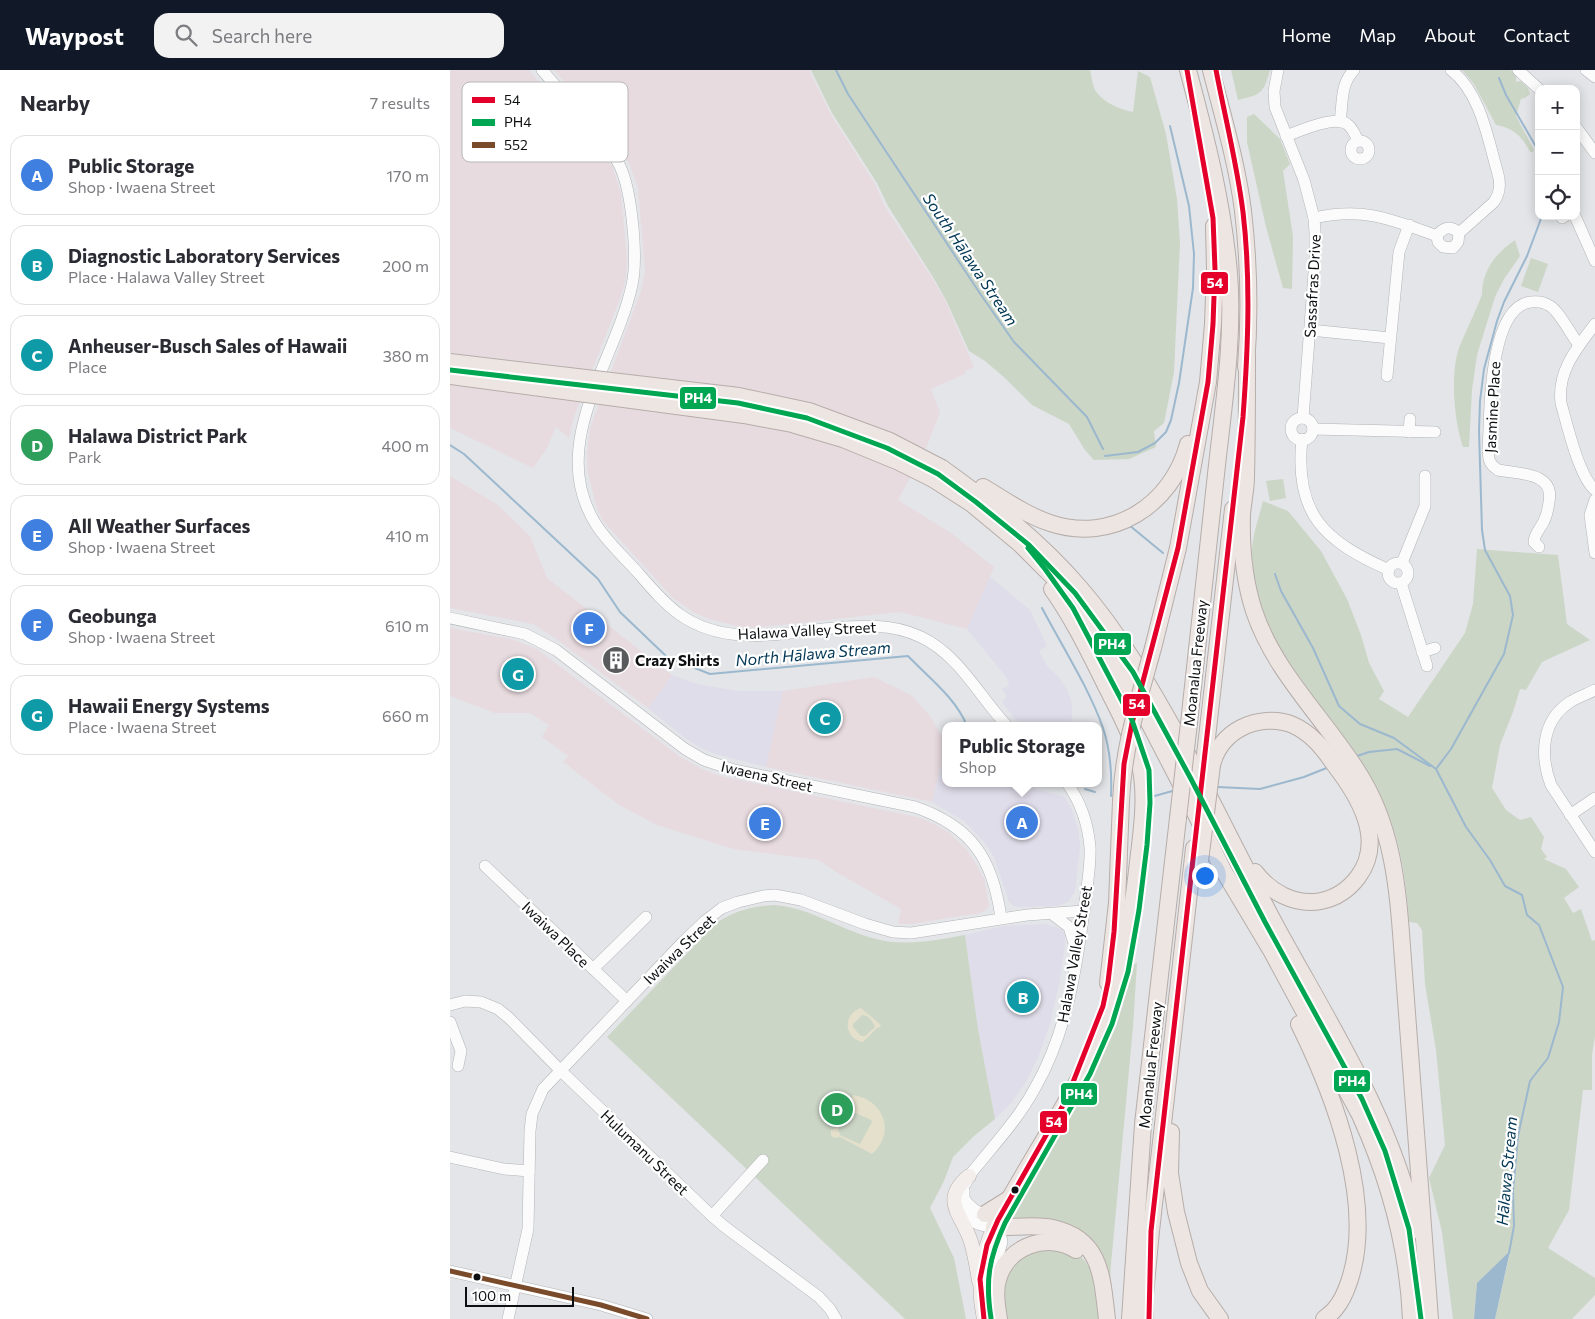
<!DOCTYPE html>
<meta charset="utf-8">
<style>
body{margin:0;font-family:Commissioner,sans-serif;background:#f2f2f3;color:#2b2b33}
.controls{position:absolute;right:15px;top:15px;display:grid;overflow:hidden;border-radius:10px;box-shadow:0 2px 12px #0003}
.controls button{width:45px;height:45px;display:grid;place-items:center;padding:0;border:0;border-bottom:1px solid #e1e1e2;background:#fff;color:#2b2b33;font:25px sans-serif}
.scale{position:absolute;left:15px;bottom:12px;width:109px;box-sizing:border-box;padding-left:5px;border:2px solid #0d0f11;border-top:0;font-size:14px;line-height:18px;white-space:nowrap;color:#0d0f11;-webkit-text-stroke:4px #fff;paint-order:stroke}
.you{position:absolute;left:754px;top:805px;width:18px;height:18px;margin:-12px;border:4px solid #fff;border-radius:50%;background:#1a73e8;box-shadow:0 0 0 8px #1a73e833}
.badge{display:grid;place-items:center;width:32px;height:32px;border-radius:50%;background:#111827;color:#fff;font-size:16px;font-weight:700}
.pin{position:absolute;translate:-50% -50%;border:2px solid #fff;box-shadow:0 1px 5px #0006}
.popup{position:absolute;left:492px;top:652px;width:160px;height:65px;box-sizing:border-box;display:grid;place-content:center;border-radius:10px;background:#fff;filter:drop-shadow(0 1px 4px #0005);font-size:16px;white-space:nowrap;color:#7c7c81}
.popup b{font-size:19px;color:#2b2b33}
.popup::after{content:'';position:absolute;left:50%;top:100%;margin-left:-10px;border:10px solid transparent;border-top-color:#fff}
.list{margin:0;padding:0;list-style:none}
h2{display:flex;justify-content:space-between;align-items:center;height:65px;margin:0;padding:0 20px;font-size:21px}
h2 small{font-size:16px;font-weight:400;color:#7c7c81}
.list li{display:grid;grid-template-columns:32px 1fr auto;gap:15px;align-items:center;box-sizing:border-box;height:80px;margin:0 10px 10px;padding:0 10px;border:1px solid #e1e1e2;border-radius:15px}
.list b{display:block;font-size:19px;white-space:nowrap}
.list p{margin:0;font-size:16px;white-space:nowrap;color:#7c7c81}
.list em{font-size:16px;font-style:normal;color:#7c7c81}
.icon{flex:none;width:28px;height:28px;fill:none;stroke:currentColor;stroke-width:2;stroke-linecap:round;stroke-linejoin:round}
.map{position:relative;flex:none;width:1145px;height:1249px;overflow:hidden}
header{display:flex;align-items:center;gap:30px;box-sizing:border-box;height:70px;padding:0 25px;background:#111827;color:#fff}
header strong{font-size:24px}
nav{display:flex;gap:28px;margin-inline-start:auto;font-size:18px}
.search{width:350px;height:45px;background:#f2f2f3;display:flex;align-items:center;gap:12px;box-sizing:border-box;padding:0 18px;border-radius:15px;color:#7c7c81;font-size:19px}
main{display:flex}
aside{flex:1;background:#fff}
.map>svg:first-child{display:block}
.commercial{fill:#e0ddea}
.industrial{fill:#e8dbe0}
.green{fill:#ccd6c6}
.sand{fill:#e4e0cc;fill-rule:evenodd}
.water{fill:#9cb8ce}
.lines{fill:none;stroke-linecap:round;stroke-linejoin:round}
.stream{stroke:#9cb8ce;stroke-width:2}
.minor-casing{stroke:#b2b4b6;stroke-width:12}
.major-casing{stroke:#b6adaa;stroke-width:15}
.highway-casing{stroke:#b6adaa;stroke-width:18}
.minor{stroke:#fbfbfc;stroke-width:11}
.major{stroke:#f3eeeb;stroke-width:14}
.highway{stroke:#ede5e1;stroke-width:16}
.highway-bridge-casing{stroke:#b6adaa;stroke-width:18;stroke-linecap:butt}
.highway-bridge{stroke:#ede5e1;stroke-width:16}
.bus-1-casing{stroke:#fff;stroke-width:9}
.bus-2-casing{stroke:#fff;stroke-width:9}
.bus-3-casing{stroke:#fff;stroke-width:9}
.bus-1{stroke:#e4002b;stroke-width:5}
.bus-2{stroke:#00a651;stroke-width:5}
.bus-3{stroke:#7a4b2a;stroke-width:5}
.bus-dot{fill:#0d0f11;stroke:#fff;stroke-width:2}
.labels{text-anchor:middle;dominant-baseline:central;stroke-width:4.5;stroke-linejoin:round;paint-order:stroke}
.street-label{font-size:15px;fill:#0d0f11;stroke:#fff}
.poi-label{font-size:15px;font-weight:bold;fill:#0d0f11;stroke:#fff;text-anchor:start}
.water-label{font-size:16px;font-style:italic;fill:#023755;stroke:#fff}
.key{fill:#fff;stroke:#b6b7b8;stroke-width:1}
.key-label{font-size:14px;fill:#0d0f11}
.line-badge{stroke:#fff;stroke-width:2}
.badge-label{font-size:14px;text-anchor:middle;font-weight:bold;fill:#fff}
</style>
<header>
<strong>Waypost</strong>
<div class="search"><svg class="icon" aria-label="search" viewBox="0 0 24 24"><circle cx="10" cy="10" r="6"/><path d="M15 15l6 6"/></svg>Search here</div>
<nav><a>Home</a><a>Map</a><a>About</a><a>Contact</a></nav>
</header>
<main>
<aside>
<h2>Nearby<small>7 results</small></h2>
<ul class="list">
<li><span class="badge" style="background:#3f7fe0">A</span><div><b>Public Storage</b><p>Shop · Iwaena Street</p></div><em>170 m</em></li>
<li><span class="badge" style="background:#0f9aa8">B</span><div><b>Diagnostic Laboratory Services</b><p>Place · Halawa Valley Street</p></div><em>200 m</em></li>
<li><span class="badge" style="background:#0f9aa8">C</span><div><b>Anheuser-Busch Sales of Hawaii</b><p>Place</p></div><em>380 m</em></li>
<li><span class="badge" style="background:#2e9e5b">D</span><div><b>Halawa District Park</b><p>Park</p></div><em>400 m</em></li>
<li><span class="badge" style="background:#3f7fe0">E</span><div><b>All Weather Surfaces</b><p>Shop · Iwaena Street</p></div><em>410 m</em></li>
<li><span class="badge" style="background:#3f7fe0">F</span><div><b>Geobunga</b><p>Shop · Iwaena Street</p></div><em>610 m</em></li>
<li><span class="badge" style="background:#0f9aa8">G</span><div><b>Hawaii Energy Systems</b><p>Place · Iwaena Street</p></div><em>660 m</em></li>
</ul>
</aside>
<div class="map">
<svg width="1145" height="1249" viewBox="0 0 1145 1249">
<rect width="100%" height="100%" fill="#e3e5e8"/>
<g class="commercial">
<polygon points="539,506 580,540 597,576 589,581 597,596 610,608 618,621 622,634 622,647 620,656 573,656 565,649 552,632 557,626 552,619 559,615 557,608 517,559"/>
<polygon points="222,605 247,614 288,621 333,621 316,697 265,684 251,678 235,668 198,638"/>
<polygon points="496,678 496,713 566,713 615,727 622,740 629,763 630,777 625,822 618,832 606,836 569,837 564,836 559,832 544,787 535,773 514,751 482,732"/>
<polygon points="596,854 612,859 615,865 615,874 609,915 600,954 589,985 578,1008 562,1032 545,1049 528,959 515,865 554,856"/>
</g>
<g class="industrial">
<polygon points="0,0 79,0 109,37 138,64 152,79 162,96 171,123 177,189 176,207 171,226 124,347 119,368 106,357 97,378 83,398 0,358 0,315 109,328 115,296 0,283"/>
<polygon points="104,0 359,0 381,45 425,114 435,137 482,208 495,230 524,297 515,301 515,304 481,319 490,343 476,378 448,430 501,463 544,497 517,559 450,542 303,558 292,557 262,550 245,543 223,528 154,452 147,439 138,403 137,383 140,358 191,221 195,201 188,118 180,96 170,77"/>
<polygon points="0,406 48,435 80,466 97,508 222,605 198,638 105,568 83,554 0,538"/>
<polygon points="0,558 61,569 87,579 229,686 252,699 270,706 471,748 484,754 498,762 516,779 526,794 534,809 539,836 535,841 530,843 462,854 448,854 451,839 386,802 369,790 283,779 207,755 169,735 113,692 118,686 92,667 99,655 80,643 45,643 0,626"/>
<polygon points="424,607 461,625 480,646 496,673 482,732 316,697 333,621"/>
</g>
<g class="green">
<path d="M361,0h279c2,7 2,17 7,23 8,10 24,17 36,19l5,-41 12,6 16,57 11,65 3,44 -6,129 -10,51 -10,8 2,16 -27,12 -35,1 -9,-10 -16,-26 -37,-19 -27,-27 -20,-17 -16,-10 -23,-51 -13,-23 -45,-71 -11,-23 -45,-70z"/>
<path d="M781,0h39c-7,24 -8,24 -32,30z"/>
<path d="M1012,0h49l5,6v6l5,-1 7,7 2,6 -5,4 -4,1 -5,17 18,34 -1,2h-3c-8,-16 -17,-24 -34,-27l-22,-41z"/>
<polygon points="804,44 830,69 840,94 833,101 843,166 842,219 833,218 816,157 797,72 797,47"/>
<path d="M1065,170l5,16 -16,23 -9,18 -18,58 -5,35 -3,57h-6c-9,-26 -13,-73 -4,-99 7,-18 16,-35 23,-53 0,-25 14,-42 33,-55z"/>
<polygon points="1081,188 1098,194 1088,222 1071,216"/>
<polygon points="833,409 836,428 820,431 816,411"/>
<path d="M813,431l25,10 33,40 26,48 14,36 8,28 15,28 -5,8 29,18 57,-84 8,-29 4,-55 81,6 9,69 23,16 -48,22 -16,28 -6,-1 -7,23 -13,33 -8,43 14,22 14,10 11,-3 13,20 -3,12 6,8 -3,2 22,10 13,18 -15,11 9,15 8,-4 11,32 3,-1v96l-3,19v35h-9l-14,120 -21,38 47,30v17l-23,24h-77l15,-67 -33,31 -3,36h-21l-11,-87 -13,-54 16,-33 -9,-95 -11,-66 -3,-54 -5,-7 -8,-1c-3,-42 -8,-84 -27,-121 -9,-17 -22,-32 -33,-47 -41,-60 -94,-121 -97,-198 -1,-18 7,-38 11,-55z"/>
<path d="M324,835c39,3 69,27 106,35 29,6 57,0 85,-5l13,94 17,90 -21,17 -21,21 -9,24 -14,27 24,50 12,61h-61l-298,-282 109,-114c19,-12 36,-17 58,-18z"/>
<polygon points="687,893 683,957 661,1194 659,1231 647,1181 562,1154 559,1146 637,1012 650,979 676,897"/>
<path d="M584,1178c10,1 30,1 39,4 24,10 24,46 26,67h-97l2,-45z"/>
</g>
<g class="sand">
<path d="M411,938l20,17 -1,2 -3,1 -14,14c-19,-3 -21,-28 -2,-34zM412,945c7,0 11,7 13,12l-10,9h-4l-8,-9v-3z"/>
<path d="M403,1025c30,4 44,38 19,59l-32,-17 -6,1 -3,-3v-5l6,-3zM401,1041l20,9 1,2 -12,22 -20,-9 -2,-6 11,-17z"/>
</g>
<polygon class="water" points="1060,1181 1045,1249 1024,1249 1027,1213"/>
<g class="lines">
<g class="stream">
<polyline points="386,0 398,24 531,225 564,272 637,347 653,379"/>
<polyline points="1049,8 1056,25 1089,82"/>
<path d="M0,375l14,9 134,125 22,33 47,45 43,17 198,-18c20,21 48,42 59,70"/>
<polyline points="655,386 688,382 705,373 716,362 721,350 729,313 743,218 744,184 739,136 720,56"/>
<polyline points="679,455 713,483"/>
<polyline points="825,504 831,521 863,578 889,636 910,654 944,668 986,699 1016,757 1040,790 1055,816 1072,825 1077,845 1089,855 1113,917 1109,952 1098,988 1080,1011 1068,1066 1063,1121 1064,1156 1059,1183"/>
<path d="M592,538c20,38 47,80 61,120 7,21 9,46 8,68"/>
<polyline points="907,686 919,682 947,679 980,696"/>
<polyline points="986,699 1001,679 1054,584 1063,545 1060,526 1035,480 1032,460 1029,361 1030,331 1034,299 1047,251 1054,232 1077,186 1092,146"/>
<polyline points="767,717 810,719 854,707 879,697"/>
<polyline points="635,719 645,722"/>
<polyline points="701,727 726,720"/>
</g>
<g class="minor-casing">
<g id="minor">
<path d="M92,0c14,16 28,33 42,49 14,16 30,32 38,52 10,26 16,87 10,114 -17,78 -87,161 -35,241 12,18 29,33 43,49 12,14 24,28 39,39 43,31 95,21 144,15 34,-3 66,-7 98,8 38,18 58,59 86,89"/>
<polyline points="828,0 824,21 825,37 854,110 864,148 865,162 865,190 853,348"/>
<polyline points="1068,0 1089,19"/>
<polyline points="1136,0 1145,7"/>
<path d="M890,52c3,-20 0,-37 14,-52"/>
<polyline points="1126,57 1145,83"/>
<path d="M836,66c13,-5 49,-21 61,-12 6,4 8,11 11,17"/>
<circle cx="910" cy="80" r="9"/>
<polyline points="1125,146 1145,191"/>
<path d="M864,148c50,-11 77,1 123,18"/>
<polyline points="1112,148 1115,146"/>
<path d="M987,166l1,6 5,5 10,1 5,-6 1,-9 35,-31c6,-9 7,-17 4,-28 -10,-34 -17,-81 -47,-104"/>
<path d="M987,166c6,-9 14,-11 22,-3"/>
<path d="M1145,254c-18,24 -38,47 -34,79 6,21 18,74 34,87"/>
<polyline points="860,260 940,268"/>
<polyline points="937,306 949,182 959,155"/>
<circle cx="852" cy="359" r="11"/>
<polyline points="863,359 985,362"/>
<polyline points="959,362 960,349"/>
<path d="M852,369c-8,75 22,102 87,131"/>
<polyline points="1145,430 1140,445 1145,483"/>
<path d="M1089,477l-5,-5c0,-8 7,-14 10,-21 3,-6 4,-12 5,-19 6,-30 -30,-28 -51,-32 -4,-3 -8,-6 -9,-11 -2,-10 0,-21 0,-31 1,-29 3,-122 42,-126 7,-1 13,0 19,4 9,5 21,29 29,39"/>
<circle cx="948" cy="503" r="10"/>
<polyline points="952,493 975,436 975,406"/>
<polyline points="951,513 977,596"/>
<path d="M0,548l75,16 31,16 129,99 19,11 30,10 181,37c58,20 78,53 86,111"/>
<polyline points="972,582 985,578"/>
<path d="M1145,620c-8,4 -17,7 -25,12 -29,19 -30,54 -19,83l44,67"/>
<polyline points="1120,745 1145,728"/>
<polyline points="35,796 177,931"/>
<polyline points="602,844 619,857 626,880"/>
<polyline points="143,899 196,847"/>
<polyline points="0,935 15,931 31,932 48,939 59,948 111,1001 262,1146 275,1157 369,1227 380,1239 386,1249"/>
<polyline points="0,952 11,981 8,996"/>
<polyline points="0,1087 54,1099 79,1101"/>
<path d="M516,1113l3,-7c22,-28 49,-56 66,-88 32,-55 42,-122 50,-185 2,-18 6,-38 5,-56 -2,-23 -10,-46 -23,-64"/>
<polyline points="514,1120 514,1128 518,1134 526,1141 535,1144 551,1167 552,1172 550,1179 542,1199 540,1221"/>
<path d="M511,1133c5,18 16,23 33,24"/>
<polyline points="262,1146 313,1090"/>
<polyline points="0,1201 151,1235 197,1249"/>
<polyline points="58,1249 78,1159 80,1061 82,1044 93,1019 233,872 255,851 272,838 288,832 313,826 325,825 351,830 415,854 443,862 461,863 577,845 634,841"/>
</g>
</g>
<g class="major-casing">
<g id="major">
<path d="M519,1106c-30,25 -6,39 2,66 4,13 6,26 8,39"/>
<path d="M534,1249c-7,-32 -4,-62 10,-92"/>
</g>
</g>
<g class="highway-casing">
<g id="highway">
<path d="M738,0c18,67 35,133 41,203 5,64 -5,129 -12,192 -9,86 -19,172 -28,258"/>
<path d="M761,0c12,47 26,93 32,141 6,52 7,105 3,156"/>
<path d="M797,286c0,40 0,80 -1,121 0,12 -3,25 -4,37 -1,33 2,66 12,97 20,60 68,105 102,158 39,59 42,123 47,191l27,359"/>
<polyline points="0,306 16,308"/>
<path d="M492,398c50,36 98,73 138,120 39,45 69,97 98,149 34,63 65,128 99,191 53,97 116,193 139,302"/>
<path d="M483,409l39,25 47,39 39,39 38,49 48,82 42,81 37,76 49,82 88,163c29,64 48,134 51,204"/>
<path d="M533,417c22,13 43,28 67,36 62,21 122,-18 138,-79"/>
<path d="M602,519c22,31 38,65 55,99 11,22 24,45 31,69 10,33 4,71 0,105 -8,72 -20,142 -54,207 -20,39 -44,77 -66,115 -8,14 -17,28 -24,43 19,1 40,-3 59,1 49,11 49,50 54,91"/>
<polyline points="703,578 728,478 758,312 763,254 765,199 764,156"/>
<polyline points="755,685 783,439"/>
<path d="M762,695c4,-16 14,-29 29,-37 15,-8 36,-10 52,-3 18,8 30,23 41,39 24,31 52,76 24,113 -9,12 -22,21 -37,24 -26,5 -51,-9 -66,-29"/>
<polyline points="658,913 667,833 671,731"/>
<path d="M849,954c35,71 77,180 50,258 -3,9 -7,19 -14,27 -3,4 -8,7 -11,10"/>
<polyline points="721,1062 720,1103 726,1142 739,1193 750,1221 770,1249"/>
<polyline points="535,1144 559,1129"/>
<path d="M549,1249c-2,-12 -5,-27 -1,-39 9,-34 49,-48 78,-30"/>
<polyline points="680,1249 693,1054 728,748"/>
<polyline points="695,1249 695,1225 701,1161 744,778"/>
</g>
</g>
<use href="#minor" class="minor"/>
<use href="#major" class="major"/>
<use href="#highway" class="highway"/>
<g class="highway-bridge-casing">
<g id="highway-bridge">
<polyline points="0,292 289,326 359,341 440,371 492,398"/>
<polyline points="16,308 294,345 342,354 393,369 449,392 483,409"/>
<path d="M671,731c2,-53 18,-102 32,-153"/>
<polyline points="728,748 739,653"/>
<polyline points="750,791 762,695"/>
</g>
</g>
<use href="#highway-bridge" class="highway-bridge"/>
<g class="bus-1-casing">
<g id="bus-1">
<polyline points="534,1249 530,1209 537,1175 548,1150 616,1030 653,936 658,912 664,862 674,694 682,653 728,478 758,312 763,254 765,199 763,148 737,0"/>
<path d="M699,1249l2,-88 92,-814c5,-68 8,-137 0,-205 -6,-48 -18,-95 -27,-142"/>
</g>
</g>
<g class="bus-2-casing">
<g id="bus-2">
<polyline points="0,300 288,333 357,348 437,378 488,404 526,432 579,475 625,523 683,602 741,709 815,852 912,1029 935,1081 959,1159 971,1249"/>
<path d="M541,1248c-6,-38 -2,-60 14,-95l85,-149 22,-50 16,-52 11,-62 8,-65 3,-42 -1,-33 -17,-50 -59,-112 -28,-39 -17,-21"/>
</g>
</g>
<g class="bus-3-casing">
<polyline id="bus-3" points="0,1201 151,1235 197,1249"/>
</g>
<use href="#bus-1" class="bus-1"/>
<use href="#bus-2" class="bus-2"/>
<use href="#bus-3" class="bus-3"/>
</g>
<defs>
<g id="building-disc" transform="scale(1.4375)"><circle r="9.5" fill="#585a5c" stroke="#fff"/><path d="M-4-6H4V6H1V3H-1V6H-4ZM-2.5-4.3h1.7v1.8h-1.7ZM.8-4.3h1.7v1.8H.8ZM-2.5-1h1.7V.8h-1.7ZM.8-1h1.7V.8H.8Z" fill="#fff"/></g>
</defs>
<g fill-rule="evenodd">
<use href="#building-disc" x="166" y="590"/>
</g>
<g class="bus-dot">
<circle cx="565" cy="1120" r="4.5"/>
<circle cx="27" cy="1207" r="4.5"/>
</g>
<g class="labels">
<g class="street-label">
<text transform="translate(862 216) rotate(-87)">Sassafras Drive</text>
<text transform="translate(1042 337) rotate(-87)">Jasmine Place</text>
<text transform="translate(357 560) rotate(-3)">Halawa Valley Street</text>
<text transform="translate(745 593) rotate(-84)">Moanalua Freeway</text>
<text transform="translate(317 706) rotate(13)">Iwaena Street</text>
<text transform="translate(106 864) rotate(44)">Iwaiwa Place</text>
<text transform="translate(229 879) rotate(-44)">Iwaiwa Street</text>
<text transform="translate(624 884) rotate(-80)">Halawa Valley Street</text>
<text transform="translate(700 995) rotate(-84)">Moanalua Freeway</text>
<text transform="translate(195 1082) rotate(44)">Hulumanu Street</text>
</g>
<g class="poi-label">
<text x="185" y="590">Crazy Shirts</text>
</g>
<g class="water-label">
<text transform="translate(521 189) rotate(56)">South Hālawa Stream</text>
<text transform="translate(363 583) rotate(-5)">North Hālawa Stream</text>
<text transform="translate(1056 1101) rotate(-85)">Hālawa Stream</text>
</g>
</g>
<rect x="12" y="12" width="166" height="80" rx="8" class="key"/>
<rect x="22" y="27" width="23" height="6" fill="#e4002b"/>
<rect x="22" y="49" width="23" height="7" fill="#00a651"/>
<rect x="22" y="72" width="23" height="6" fill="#7a4b2a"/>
<g class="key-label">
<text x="54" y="35">54</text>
<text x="54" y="57">PH4</text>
<text x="54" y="80">552</text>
</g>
<g class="line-badge">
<rect x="750" y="201" width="29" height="24" rx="5" fill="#e4002b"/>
<rect x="229" y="316" width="38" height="24" rx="5" fill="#00a651"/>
<rect x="643" y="562" width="39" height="24" rx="5" fill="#00a651"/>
<rect x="672" y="623" width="29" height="24" rx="5" fill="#e4002b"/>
<rect x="883" y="999" width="38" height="24" rx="5" fill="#00a651"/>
<rect x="610" y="1012" width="38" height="24" rx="5" fill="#00a651"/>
<rect x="589" y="1040" width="29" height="24" rx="5" fill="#e4002b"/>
</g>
<g class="badge-label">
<text x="765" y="218">54</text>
<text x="248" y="333">PH4</text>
<text x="662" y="579">PH4</text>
<text x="687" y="639">54</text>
<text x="902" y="1016">PH4</text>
<text x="629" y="1029">PH4</text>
<text x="604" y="1057">54</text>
</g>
</svg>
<div class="controls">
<button>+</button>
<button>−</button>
<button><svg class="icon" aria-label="locate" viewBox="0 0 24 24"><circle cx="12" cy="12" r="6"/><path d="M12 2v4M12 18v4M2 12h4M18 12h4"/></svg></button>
</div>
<div class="scale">100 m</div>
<div class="you"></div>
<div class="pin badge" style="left:572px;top:752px;background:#3f7fe0">A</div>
<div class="popup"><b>Public Storage</b>Shop</div>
<div class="pin badge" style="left:573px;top:927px;background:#0f9aa8">B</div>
<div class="pin badge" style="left:375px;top:648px;background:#0f9aa8">C</div>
<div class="pin badge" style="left:387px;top:1039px;background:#2e9e5b">D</div>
<div class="pin badge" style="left:315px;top:753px;background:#3f7fe0">E</div>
<div class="pin badge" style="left:139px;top:558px;background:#3f7fe0">F</div>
<div class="pin badge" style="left:68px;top:604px;background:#0f9aa8">G</div>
</div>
</main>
